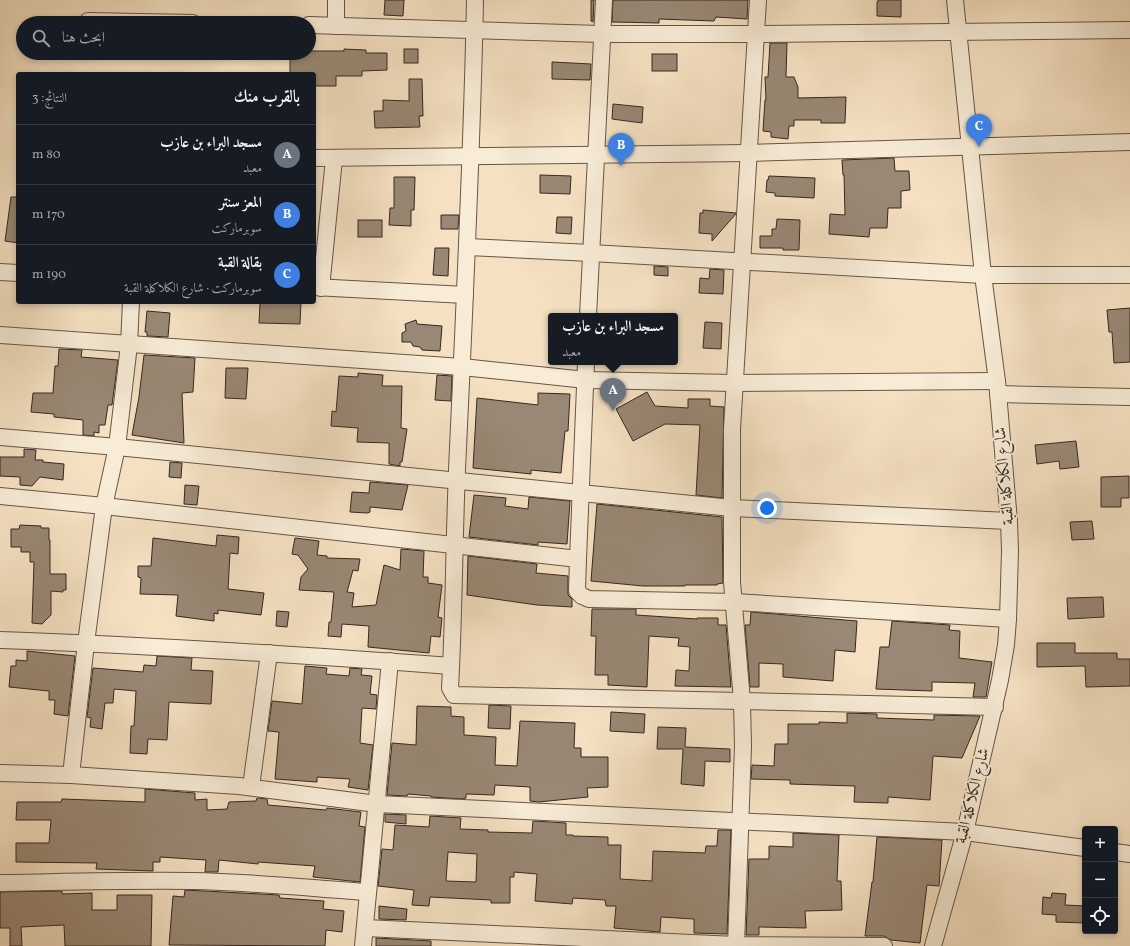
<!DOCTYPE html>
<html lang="ar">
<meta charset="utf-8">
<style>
body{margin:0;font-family:Vollkorn,Amiri,serif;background:#20242c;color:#f1f3f6;direction:rtl}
.controls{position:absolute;right:12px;bottom:12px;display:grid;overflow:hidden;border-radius:4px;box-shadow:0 2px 6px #0003}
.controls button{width:36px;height:36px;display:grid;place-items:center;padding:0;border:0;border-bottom:1px solid #363941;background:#171b24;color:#f1f3f6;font:20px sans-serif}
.you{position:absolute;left:767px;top:508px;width:14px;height:14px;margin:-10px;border:3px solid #fff;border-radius:50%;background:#1a73e8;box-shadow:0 0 0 6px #1a73e833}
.badge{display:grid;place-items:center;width:26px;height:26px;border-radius:50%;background:#ea580c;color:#fff;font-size:13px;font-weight:700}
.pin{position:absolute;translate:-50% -33px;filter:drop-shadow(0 1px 2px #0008)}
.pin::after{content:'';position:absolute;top:21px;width:14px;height:12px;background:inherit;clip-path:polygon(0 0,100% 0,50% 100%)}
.popup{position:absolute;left:548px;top:313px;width:130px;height:52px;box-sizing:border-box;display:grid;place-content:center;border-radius:4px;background:#171b24;filter:drop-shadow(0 1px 3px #0005);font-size:13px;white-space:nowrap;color:#9ea1a6}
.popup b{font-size:15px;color:#f1f3f6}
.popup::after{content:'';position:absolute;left:50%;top:100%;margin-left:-8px;border:8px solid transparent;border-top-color:#171b24}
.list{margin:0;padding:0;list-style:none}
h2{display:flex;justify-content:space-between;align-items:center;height:52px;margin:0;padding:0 16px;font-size:17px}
h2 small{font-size:13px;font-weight:400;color:#9ea1a6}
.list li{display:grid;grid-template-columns:26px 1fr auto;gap:12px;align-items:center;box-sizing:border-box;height:60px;padding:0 16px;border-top:1px solid #363941}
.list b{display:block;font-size:15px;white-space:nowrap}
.list p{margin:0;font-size:13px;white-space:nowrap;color:#9ea1a6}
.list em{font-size:13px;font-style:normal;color:#9ea1a6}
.icon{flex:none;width:22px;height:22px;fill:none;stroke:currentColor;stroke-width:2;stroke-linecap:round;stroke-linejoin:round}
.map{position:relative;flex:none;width:1130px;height:946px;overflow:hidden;direction:ltr}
.search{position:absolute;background:#171b24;box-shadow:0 2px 6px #0003;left:16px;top:16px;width:300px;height:44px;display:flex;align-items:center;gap:10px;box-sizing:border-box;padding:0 14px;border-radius:22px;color:#9ea1a6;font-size:15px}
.panel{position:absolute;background:#171b24;box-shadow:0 2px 6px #0003;left:16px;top:72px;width:300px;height:232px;border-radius:4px;direction:rtl}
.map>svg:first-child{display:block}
.building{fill:#998875;stroke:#352821;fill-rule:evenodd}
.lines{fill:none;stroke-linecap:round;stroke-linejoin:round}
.minor-casing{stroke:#655649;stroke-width:18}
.minor{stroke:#f8ecd7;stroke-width:16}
.labels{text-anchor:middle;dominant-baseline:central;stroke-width:3.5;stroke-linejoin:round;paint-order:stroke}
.street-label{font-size:16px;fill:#352821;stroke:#f8ecd7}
</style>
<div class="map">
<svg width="1130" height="946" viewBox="0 0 1130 946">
<rect width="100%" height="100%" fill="#f5e1c2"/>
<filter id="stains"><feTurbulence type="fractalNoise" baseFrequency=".005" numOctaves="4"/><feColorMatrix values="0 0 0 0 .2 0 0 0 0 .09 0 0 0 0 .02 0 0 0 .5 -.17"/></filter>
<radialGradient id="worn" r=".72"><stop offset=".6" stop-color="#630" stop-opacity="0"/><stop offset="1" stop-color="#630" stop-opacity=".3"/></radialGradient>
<g class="building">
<polygon points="385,0 404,0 403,16 384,15"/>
<polygon points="591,0 594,0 593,22 591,21"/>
<polygon points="613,0 748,0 747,19 716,17 714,21 659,19 659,23 612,22"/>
<polygon points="878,0 901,0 901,17 877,16 877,2 878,2"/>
<polygon points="770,43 787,43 786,77 794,77 798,87 798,98 846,97 845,123 821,123 821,120 794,120 794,126 789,126 788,139 771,137 771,132 763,131 765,100 766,100 765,77 768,77"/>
<polygon points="344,49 366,50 366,53 387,53 387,70 362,71 362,76 336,76 336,86 314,86 314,74 290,74 290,53 309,53 309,51 344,51"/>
<rect x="404" y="49" width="14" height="14"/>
<rect x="652" y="54" width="25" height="17"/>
<polygon points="552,62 591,64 590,80 552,79"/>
<polygon points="409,79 422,79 423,116 419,116 420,127 375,128 374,111 383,111 383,100 409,101"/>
<polygon points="613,104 643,107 642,123 612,119"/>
<polygon points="894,158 895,171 909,171 910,190 901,191 901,208 888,208 887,228 870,228 869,237 829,234 830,214 845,215 844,175 843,175 842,160"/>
<polygon points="540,175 571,176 570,194 540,193"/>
<polygon points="769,176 815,178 814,198 775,196 775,193 766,192 767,180 768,180"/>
<polygon points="394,177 415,177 414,210 411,210 411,226 389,225 390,208 394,208"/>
<polygon points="11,197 18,197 18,243 5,241"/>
<polygon points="703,210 736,213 735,215 712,241 712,234 699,233 700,213 703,213"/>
<polygon points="441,215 459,215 458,229 441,229"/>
<polygon points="557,217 572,217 571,234 556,233"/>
<polygon points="777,219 800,220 799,250 783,250 783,248 760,248 760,236 772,236 772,229 776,229"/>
<rect x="358" y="220" width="24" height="17"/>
<polygon points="435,248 449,248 448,276 433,275"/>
<polygon points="654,266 668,267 668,276 654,275"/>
<polygon points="710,269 724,270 723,294 699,293 700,278 709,279"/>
<polygon points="260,302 301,302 300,324 259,323"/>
<polygon points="1130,308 1130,362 1114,363 1112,332 1109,332 1107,310"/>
<polygon points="147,311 170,313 168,337 147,336 147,332 145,332"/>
<polygon points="416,320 417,324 442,326 440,351 422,350 420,347 413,346 411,342 402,342 402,333 406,331 405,324"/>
<polygon points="705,322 722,323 721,349 703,348"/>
<polygon points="59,349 82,350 81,357 118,360 112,405 108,405 105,425 99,425 99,433 94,432 94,436 83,435 83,420 54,417 54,414 31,412 33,393 53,393 55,366 58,366"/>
<polygon points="144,355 195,358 193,392 182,393 184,443 132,435 139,397"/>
<polygon points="226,368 248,368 246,399 225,398"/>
<polygon points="358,373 383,375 382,386 402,386 401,428 407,429 402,462 400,462 400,466 389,464 389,443 357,442 358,428 331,426 332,411 336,412 339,376 358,377"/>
<polygon points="437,375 452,376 451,401 435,400"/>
<polygon points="647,392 655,406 688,408 688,399 710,399 710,406 724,407 722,498 696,495 700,425 665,424 633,441 616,409"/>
<polygon points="538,393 570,394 568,431 565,431 561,473 531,470 531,474 473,468 477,398 538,405"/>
<polygon points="1076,441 1079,467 1060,469 1059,461 1037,464 1035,445"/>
<polygon points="24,449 36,450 35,460 43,460 43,462 64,464 63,480 40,477 32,486 20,485 20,477 0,476 0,457 24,457"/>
<polygon points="170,462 182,463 181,478 169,477"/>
<polygon points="1129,476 1129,498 1121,498 1121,507 1101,507 1101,477"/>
<polygon points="370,482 408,485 402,510 370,507 370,512 367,513 350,512 352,492 369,493"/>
<polygon points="185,485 199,486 197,505 184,504"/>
<polygon points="474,495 506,498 505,506 528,509 529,497 570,501 567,544 538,542 538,545 469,537"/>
<polygon points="597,504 722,517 723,583 717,584 717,585 685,585 685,586 643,586 591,581"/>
<polygon points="1092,521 1094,539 1072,540 1070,522"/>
<polygon points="20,525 41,526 41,528 49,528 49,540 50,540 50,574 66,574 66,590 63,590 63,592 51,591 51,615 42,624 32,623 34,562 30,562 30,552 21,552 21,547 11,547 11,529 19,529"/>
<polygon points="217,535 239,537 238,554 230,553 228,589 264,593 261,615 218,610 218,614 214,613 214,621 176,616 178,595 140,594 141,578 138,577 138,566 151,566 153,538 216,546"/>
<polygon points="295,538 319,541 317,555 327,556 327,558 360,559 358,571 353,570 347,592 354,593 352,607 376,605 384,565 400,570 401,549 424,551 423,577 428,577 428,583 442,585 438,617 442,618 440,637 431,636 429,653 368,647 369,626 342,624 341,637 328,636 329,622 331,622 334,592 299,590 301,577 308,569 298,555 292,554"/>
<polygon points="468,556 537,564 536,573 568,576 568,595 572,599 572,607 537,605 467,595"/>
<polygon points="1103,597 1104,617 1068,619 1067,598"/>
<polygon points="592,609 636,609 636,615 697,619 697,618 718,618 718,625 726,625 731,687 675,686 676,670 689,671 690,647 678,646 679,638 649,636 647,687 608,685 608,675 595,675 596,636 591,636"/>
<polygon points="277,611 289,612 287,627 276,626"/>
<polygon points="751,612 857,621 855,652 835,650 833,681 783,677 783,664 759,663 759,687 750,687 745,625 750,625"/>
<polygon points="892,621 950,625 949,630 960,631 959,658 992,662 986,697 973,697 975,683 932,682 932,691 876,689 880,647 889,647"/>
<polygon points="1037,643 1075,643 1075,653 1117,653 1117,659 1130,659 1130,686 1086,687 1085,666 1037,667"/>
<polygon points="27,651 75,656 68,716 54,714 55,700 49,700 49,691 9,687 11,666 16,666 16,660 27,661"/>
<polygon points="157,656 192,658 191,670 213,671 211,704 169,702 167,740 148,739 147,754 130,753 131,726 134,726 136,691 114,689 113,703 105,703 102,729 90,727 91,718 87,717 93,668 143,672 144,665 156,666"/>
<polygon points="305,666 327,668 326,674 349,676 350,668 362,669 361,675 372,676 370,694 377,695 376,709 362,708 360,743 373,745 368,790 348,787 350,779 317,777 317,782 275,779 279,732 268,731 272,701 302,704"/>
<polygon points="489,705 511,706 510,729 488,728"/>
<polygon points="417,706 451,707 451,716 464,717 464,735 496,737 495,765 517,766 520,721 575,723 574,748 581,748 581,757 608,757 608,787 587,788 588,797 539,802 530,801 530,787 495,785 494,795 466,794 466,798 462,799 431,797 431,796 408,794 407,796 387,795 392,743 416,745"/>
<polygon points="611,712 645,714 644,733 610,731"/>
<polygon points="847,713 877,714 877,718 934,720 934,715 980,716 962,758 933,756 930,800 888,797 888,803 854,802 855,786 790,784 790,780 751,779 752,765 774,766 775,744 788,744 788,724 819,724 819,722 847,723"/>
<polygon points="658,727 686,728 685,747 730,749 730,762 705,761 704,786 681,784 683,749 657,749"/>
<polygon points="145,789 195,793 195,800 207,799 207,810 227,809 229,802 256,801 257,798 267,799 268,805 326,810 327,808 361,812 359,826 365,827 360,882 313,877 315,866 258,862 258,864 219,860 218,872 205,872 206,860 160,857 160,862 153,862 153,871 96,869 97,863 16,862 16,843 49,843 51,820 16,820 17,802 61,802 62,799 145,802"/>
<polygon points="385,814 406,815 406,824 385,822"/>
<path d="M430,816l31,2 -1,11 28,1v2l44,1 1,-12 33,2v12h7v1l35,1v8h13l-1,34 32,2 1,-30 52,2 1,-7h11l1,-16h13l-4,104 -33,-1v-14l-33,-2 -1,15 -46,-4 2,-22h-10l-1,-6 -32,-2 -1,6 -37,-3 2,-27 -23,-2v5h-4v26h-19v-3l-61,-3 -1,9 -17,-1 2,-15 -36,-4 4,-37 11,1 2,-25 34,2zM448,852l29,2 -1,28 -30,-1z"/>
<polygon points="793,833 839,835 837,881 841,881 842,910 805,911 806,928 759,927 759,935 746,935 749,859 769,859 769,846 793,847"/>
<polygon points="877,837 942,840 939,886 927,885 920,943 891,940 884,936 865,936 872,882 873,882"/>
<polygon points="185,890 279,895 280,898 324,901 323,909 344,911 342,932 326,930 325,946 169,945 173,896 184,897"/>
<polygon points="62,891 62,894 92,893 92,910 117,910 117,895 152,895 151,946 65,946 64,925 21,927 22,946 10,946 10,928 0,928 0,892"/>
<polygon points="1052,893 1066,894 1065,905 1085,906 1085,923 1056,922 1056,915 1042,914 1043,897 1051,898"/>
<polygon points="379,906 407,909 406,920 379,919"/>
<polygon points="376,938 431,941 431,946 376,946"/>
</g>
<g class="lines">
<g class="minor-casing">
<g id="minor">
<polyline points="336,0 336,26"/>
<path d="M475,0c-3,157 -11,314 -18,470 -3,73 -3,146 -7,218l4,7 288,6 253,6"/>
<polyline points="88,21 193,23"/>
<polyline points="309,25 601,34 755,34 1130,30"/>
<polyline points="314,158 748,153 1130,142"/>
<polyline points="468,247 591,253 983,275 1130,275"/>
<polyline points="0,272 18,273"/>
<polyline points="314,287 465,295"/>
<polyline points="321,288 334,159"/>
<polyline points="588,316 604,0"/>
<polyline points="0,335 462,367 586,380 734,383 997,381"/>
<polyline points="586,362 578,559 577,591 582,596 589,599 735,602 1008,619"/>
<polyline points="998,394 1130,397"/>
<polyline points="0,437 117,447 732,508 1009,521"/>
<polyline points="0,496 104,506 578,559"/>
<path d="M0,640c151,5 301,15 451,26"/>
<polyline points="0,773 71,775 239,786 377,804 965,832 1085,848"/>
<polyline points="71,775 86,643 104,506 117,447 129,345 131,302"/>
<polyline points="251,787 269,653"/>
<polyline points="1115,852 1130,854"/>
<path d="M0,883c64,-1 128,-3 192,-2 59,1 117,7 176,11"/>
<polyline points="365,928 736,945 884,946"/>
<polyline points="363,946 390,661"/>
<polyline points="736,946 743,746 742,701 732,582 732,429 758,0"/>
<polyline points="933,946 965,832 1000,680 1006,645 1008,619 1010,551 1009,521 997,381 983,275 955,0"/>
</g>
</g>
<use href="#minor" class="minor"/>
</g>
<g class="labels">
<g class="street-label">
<text transform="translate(1005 476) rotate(-95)">شارع الكلاكلة القبة</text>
<text transform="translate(973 796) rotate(-76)">شارع الكلاكلة القبة</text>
</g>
</g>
<rect width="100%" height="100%" filter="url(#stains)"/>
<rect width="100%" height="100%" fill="url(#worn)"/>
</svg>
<div class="controls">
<button>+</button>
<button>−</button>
<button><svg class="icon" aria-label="locate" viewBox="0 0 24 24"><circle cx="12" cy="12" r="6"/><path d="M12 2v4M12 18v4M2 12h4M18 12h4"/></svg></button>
</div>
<div class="you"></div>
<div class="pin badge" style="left:613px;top:411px;background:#6b7280">A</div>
<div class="popup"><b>مسجد البراء بن عازب</b>معبد</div>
<div class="pin badge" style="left:621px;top:166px;background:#3f7fe0">B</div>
<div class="pin badge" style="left:979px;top:147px;background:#3f7fe0">C</div>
<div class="search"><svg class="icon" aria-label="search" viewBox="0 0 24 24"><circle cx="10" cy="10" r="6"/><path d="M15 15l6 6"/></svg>ابحث هنا</div>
<section class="panel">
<h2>بالقرب منك<small>النتائج: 3</small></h2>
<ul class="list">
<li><span class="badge" style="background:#6b7280">A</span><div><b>مسجد البراء بن عازب</b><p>معبد</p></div><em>80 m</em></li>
<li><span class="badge" style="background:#3f7fe0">B</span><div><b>المعز سنتر</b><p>سوبرماركت</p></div><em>170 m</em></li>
<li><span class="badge" style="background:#3f7fe0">C</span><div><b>بقالة القبة</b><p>سوبرماركت · شارع الكلاكلة القبة</p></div><em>190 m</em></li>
</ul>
</section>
</div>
